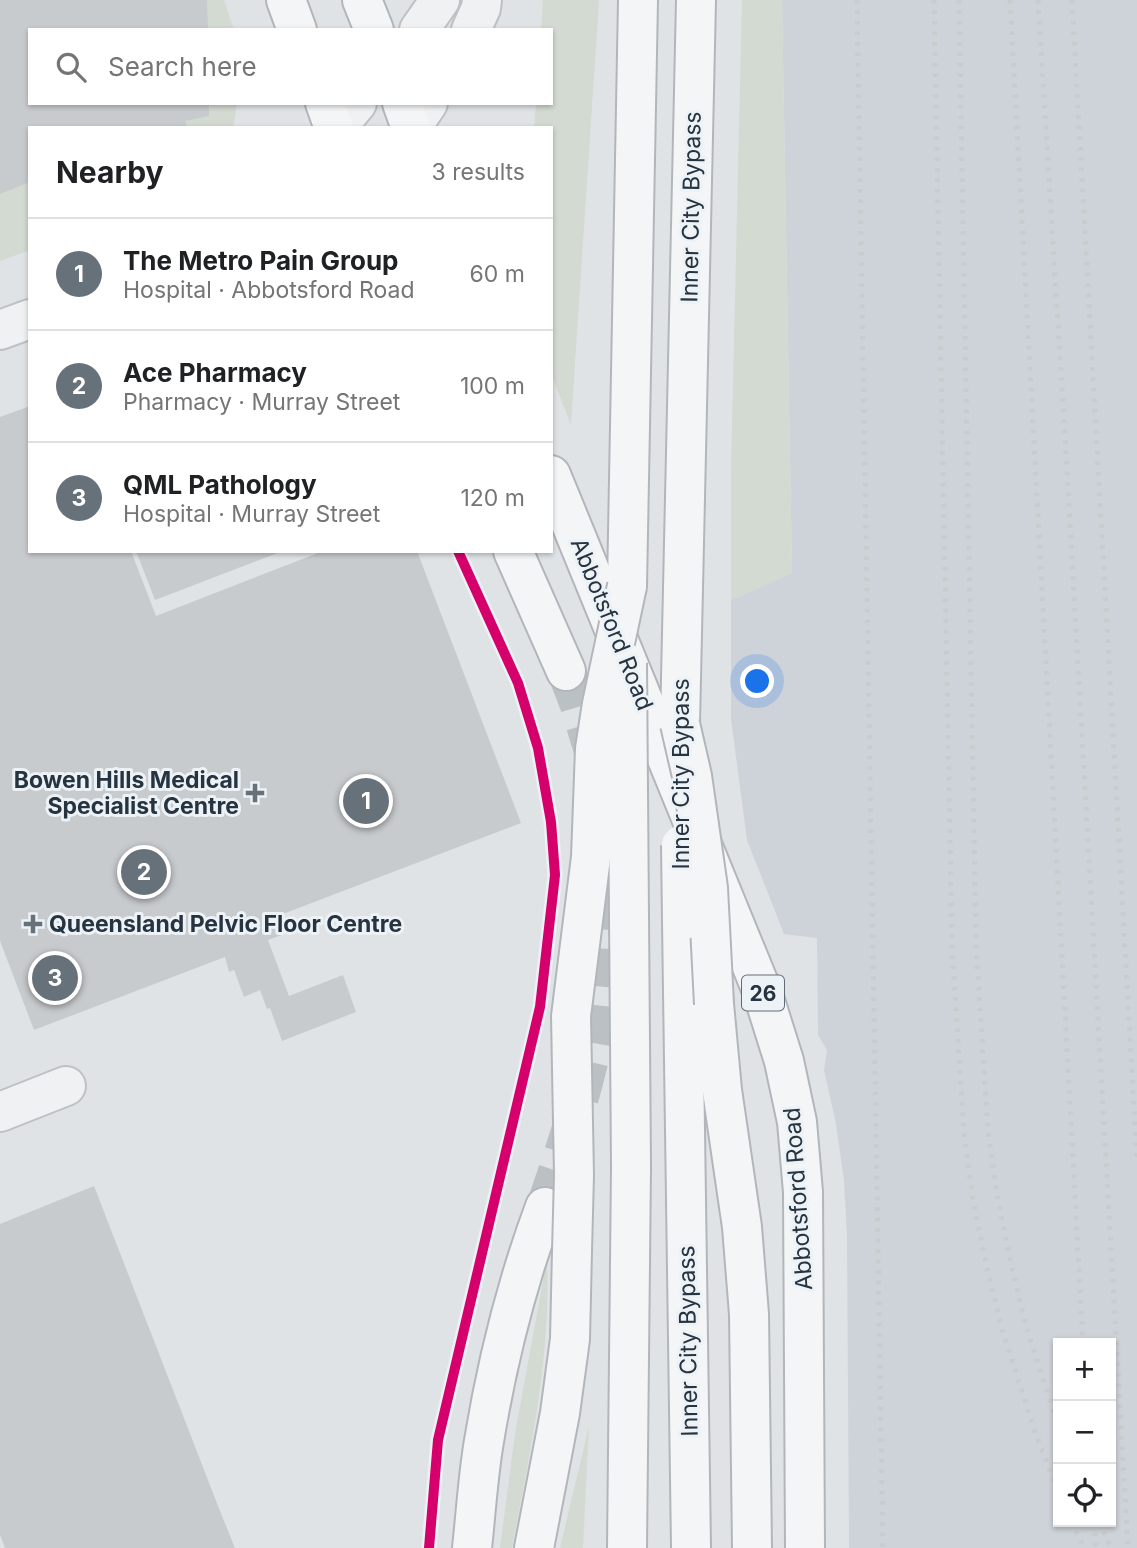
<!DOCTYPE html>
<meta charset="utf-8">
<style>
body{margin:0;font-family:Inter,sans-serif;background:#f6f6f6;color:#202124}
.controls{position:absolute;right:21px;bottom:21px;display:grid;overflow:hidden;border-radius:0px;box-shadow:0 2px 5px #0004}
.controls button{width:63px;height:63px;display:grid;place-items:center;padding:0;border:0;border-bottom:2px solid #e0e0e0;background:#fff;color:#202124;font:35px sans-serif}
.you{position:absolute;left:758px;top:682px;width:24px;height:24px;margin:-18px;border:5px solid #fff;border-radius:50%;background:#1a73e8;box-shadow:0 0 0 10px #1a73e833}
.badge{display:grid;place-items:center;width:46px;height:46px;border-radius:50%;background:#67717a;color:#fff;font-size:23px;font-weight:700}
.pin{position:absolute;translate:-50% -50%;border:4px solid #fff;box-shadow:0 2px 7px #0006}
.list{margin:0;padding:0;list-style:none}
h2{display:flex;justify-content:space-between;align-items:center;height:91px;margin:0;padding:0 28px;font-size:30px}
h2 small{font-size:23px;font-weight:400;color:#757577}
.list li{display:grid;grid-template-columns:46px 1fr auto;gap:21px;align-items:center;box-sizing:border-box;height:112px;padding:0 28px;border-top:2px solid #e0e0e0}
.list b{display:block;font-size:26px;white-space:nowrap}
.list p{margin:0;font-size:23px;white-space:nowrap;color:#757577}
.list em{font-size:23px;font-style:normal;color:#757577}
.icon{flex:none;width:38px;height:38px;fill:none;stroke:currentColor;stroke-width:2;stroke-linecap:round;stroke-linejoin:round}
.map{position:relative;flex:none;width:1137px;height:1548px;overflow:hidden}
.search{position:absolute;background:#fff;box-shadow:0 2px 5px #0004;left:28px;top:28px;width:525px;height:77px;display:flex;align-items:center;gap:18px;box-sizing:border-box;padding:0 24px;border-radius:0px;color:#757577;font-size:26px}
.panel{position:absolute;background:#fff;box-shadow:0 2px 5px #0004;left:28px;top:126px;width:525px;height:427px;border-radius:0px}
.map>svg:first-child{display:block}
.built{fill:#ced3d9;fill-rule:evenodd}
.green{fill:#d2dad1}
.building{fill:#c8cbce}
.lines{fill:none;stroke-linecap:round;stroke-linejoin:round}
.highway-tunnel{stroke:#bbc0c5;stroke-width:38;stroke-dasharray:38 19;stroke-linecap:butt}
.minor-casing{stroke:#bec1c4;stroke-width:42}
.highway-casing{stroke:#b2b6bb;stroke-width:42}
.minor{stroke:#f0f1f2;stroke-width:38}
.highway{stroke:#f4f5f6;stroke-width:38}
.rail{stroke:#c9cbcd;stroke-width:5;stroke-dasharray:3.5 7;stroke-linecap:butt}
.highway-bridge-casing{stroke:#b2b6bb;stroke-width:42;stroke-linecap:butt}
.highway-bridge{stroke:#f4f5f6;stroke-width:38}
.cycleway-casing{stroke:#edf2f6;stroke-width:15}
.cycleway{stroke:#d6006c;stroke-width:10}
.poi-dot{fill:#67717a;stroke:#edf2f6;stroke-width:2.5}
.labels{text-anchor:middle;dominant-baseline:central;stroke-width:6;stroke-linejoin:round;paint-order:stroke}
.shield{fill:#edf2f6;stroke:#626c77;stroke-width:2}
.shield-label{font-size:21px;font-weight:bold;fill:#263340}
.street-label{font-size:23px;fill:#263340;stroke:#edf2f6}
.poi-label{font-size:23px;font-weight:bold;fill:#263340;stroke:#edf2f6;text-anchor:end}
</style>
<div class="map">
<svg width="1137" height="1548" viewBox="0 0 1137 1548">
<rect width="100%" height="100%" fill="#e0e3e6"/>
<path class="built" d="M782,0h355v1548h-288l-2,-311 -3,-56 -8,-57 -12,-54 3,-20 -9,-15 -1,-97 -33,-4 -37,-94 -16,-121v-119l61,-27zM1058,1343h53v179h-53z"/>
<g class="green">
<polygon points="0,0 224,0 234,30 30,30 30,103 237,103 233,128 30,128 30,250 0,261"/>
<polygon points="543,0 599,0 571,425 551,374 551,128 534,128 536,103 551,103 551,30 541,30"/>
<polygon points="742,0 782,0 792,573 731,600 731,468"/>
<path d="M547,1259c4,99 -17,193 -35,289h-12l15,-114z"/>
<polygon points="589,1426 583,1548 560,1548"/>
</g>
<g class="building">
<polygon points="0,0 207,0 208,30 30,30 30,103 209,103 209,116 185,121 187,126 184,128 30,128 30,182 0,194"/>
<polygon points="30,406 30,551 131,551 156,616 323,551 417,551 521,823 275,917 282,935 268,940 289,996 343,975 356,1012 282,1041 270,1008 267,1009 260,990 244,997 234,970 229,972 225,957 34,1030 0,941 0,417"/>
<polygon points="136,551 283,551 155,600"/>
<polygon points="94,1186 220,1511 235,1548 5,1548 0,1535 0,1224"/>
</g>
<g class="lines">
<g class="highway-tunnel">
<polyline points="566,671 579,705 596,761"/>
<path d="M545,1207c17,-49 33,-98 45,-149 14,-66 14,-135 15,-202"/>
</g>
<g class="minor-casing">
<g id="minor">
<polyline points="419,30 440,0"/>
<polyline points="471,30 481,8 482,0"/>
<polyline points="336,128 357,103"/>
<polyline points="411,128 428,103"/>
<polyline points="0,330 30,319"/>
<polyline points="0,1112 66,1086"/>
</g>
</g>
<g class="highway-casing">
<g id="highway">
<polyline points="286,0 297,30"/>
<polyline points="362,0 374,30"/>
<polyline points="325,103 334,128"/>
<polyline points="402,103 411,128"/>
<polyline points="551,475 762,991 784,1061 797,1122 803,1192 805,1548"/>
<polyline points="513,551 566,671"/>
<polyline points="627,586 638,0"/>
<polyline points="680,724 696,0"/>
<polyline points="682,921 691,1548"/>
<polyline points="714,1004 722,1090 742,1227 749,1314 752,1548"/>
<path d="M472,1548c4,-36 6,-72 12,-107 13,-79 33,-159 61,-234"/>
<polyline points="534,1548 560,1413 570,1339 572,1251"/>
<polyline points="627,1548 631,1168"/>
</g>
</g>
<use href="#minor" class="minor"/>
<use href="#highway" class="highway"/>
<g class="rail">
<polyline points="857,0 883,1548"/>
<polyline points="934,0 952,946 964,1133 973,1200 986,1264 1002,1329 1036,1435 1058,1491"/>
<polyline points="959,0 976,945 988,1131 997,1195 1010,1259 1025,1323 1058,1426"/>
<polyline points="1010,0 1083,1343"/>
<polyline points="1038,0 1067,471 1128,1548"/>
<polyline points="1072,0 1137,1163"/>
<polyline points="1071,1522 1084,1548"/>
<polyline points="1094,1522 1096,1548"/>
<polyline points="1099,1522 1111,1548"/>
</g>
<g class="highway-bridge-casing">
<g id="highway-bridge">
<polyline points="627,663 631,1168"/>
<polyline points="680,724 692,776 708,888 714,1004"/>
<polyline points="681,845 682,921"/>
<polyline points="572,1251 574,1175 571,1016 591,857 595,749 602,704 627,586"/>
</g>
</g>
<use href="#highway-bridge" class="highway-bridge"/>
<g class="cycleway-casing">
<polyline id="cycleway" points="429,1548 438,1440 540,1007 555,875 551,822 538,748 518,683 458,551"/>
</g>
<use href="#cycleway" class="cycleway"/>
</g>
<g class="poi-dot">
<path d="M251.5 782.5h7v7h7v7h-7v7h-7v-7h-7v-7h7z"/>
<path d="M29.5 913.5h7v7h7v7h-7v7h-7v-7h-7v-7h7z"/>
</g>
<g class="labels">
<rect class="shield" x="742" y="975.5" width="42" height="35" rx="5"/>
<g class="shield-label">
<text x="763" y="993">26</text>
</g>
<g class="street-label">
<text transform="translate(691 207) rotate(-89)">Inner City Bypass</text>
<text transform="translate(612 624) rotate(68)">Abbotsford Road</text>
<text transform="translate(681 774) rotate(-90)">Inner City Bypass</text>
<text transform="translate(798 1199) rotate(-94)">Abbotsford Road</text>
<text transform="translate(688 1341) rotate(-91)">Inner City Bypass</text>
</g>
<g class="poi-label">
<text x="239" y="780">Bowen Hills Medical<tspan x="239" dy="26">Specialist Centre</tspan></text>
<text x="49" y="924" text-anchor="start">Queensland Pelvic Floor Centre</text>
</g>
</g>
</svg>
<div class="controls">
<button>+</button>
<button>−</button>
<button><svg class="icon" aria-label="locate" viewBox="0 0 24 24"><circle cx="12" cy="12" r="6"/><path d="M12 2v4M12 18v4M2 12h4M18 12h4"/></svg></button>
</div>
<div class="you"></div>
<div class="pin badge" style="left:366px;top:801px">1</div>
<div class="pin badge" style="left:144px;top:872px">2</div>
<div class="pin badge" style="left:55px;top:978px">3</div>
<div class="search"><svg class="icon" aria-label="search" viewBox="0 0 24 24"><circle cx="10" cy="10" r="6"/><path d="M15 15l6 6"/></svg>Search here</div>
<section class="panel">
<h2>Nearby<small>3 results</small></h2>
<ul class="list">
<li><span class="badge">1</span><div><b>The Metro Pain Group</b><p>Hospital · Abbotsford Road</p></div><em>60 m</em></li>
<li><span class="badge">2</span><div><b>Ace Pharmacy</b><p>Pharmacy · Murray Street</p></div><em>100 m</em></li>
<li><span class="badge">3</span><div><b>QML Pathology</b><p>Hospital · Murray Street</p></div><em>120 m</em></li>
</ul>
</section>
</div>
